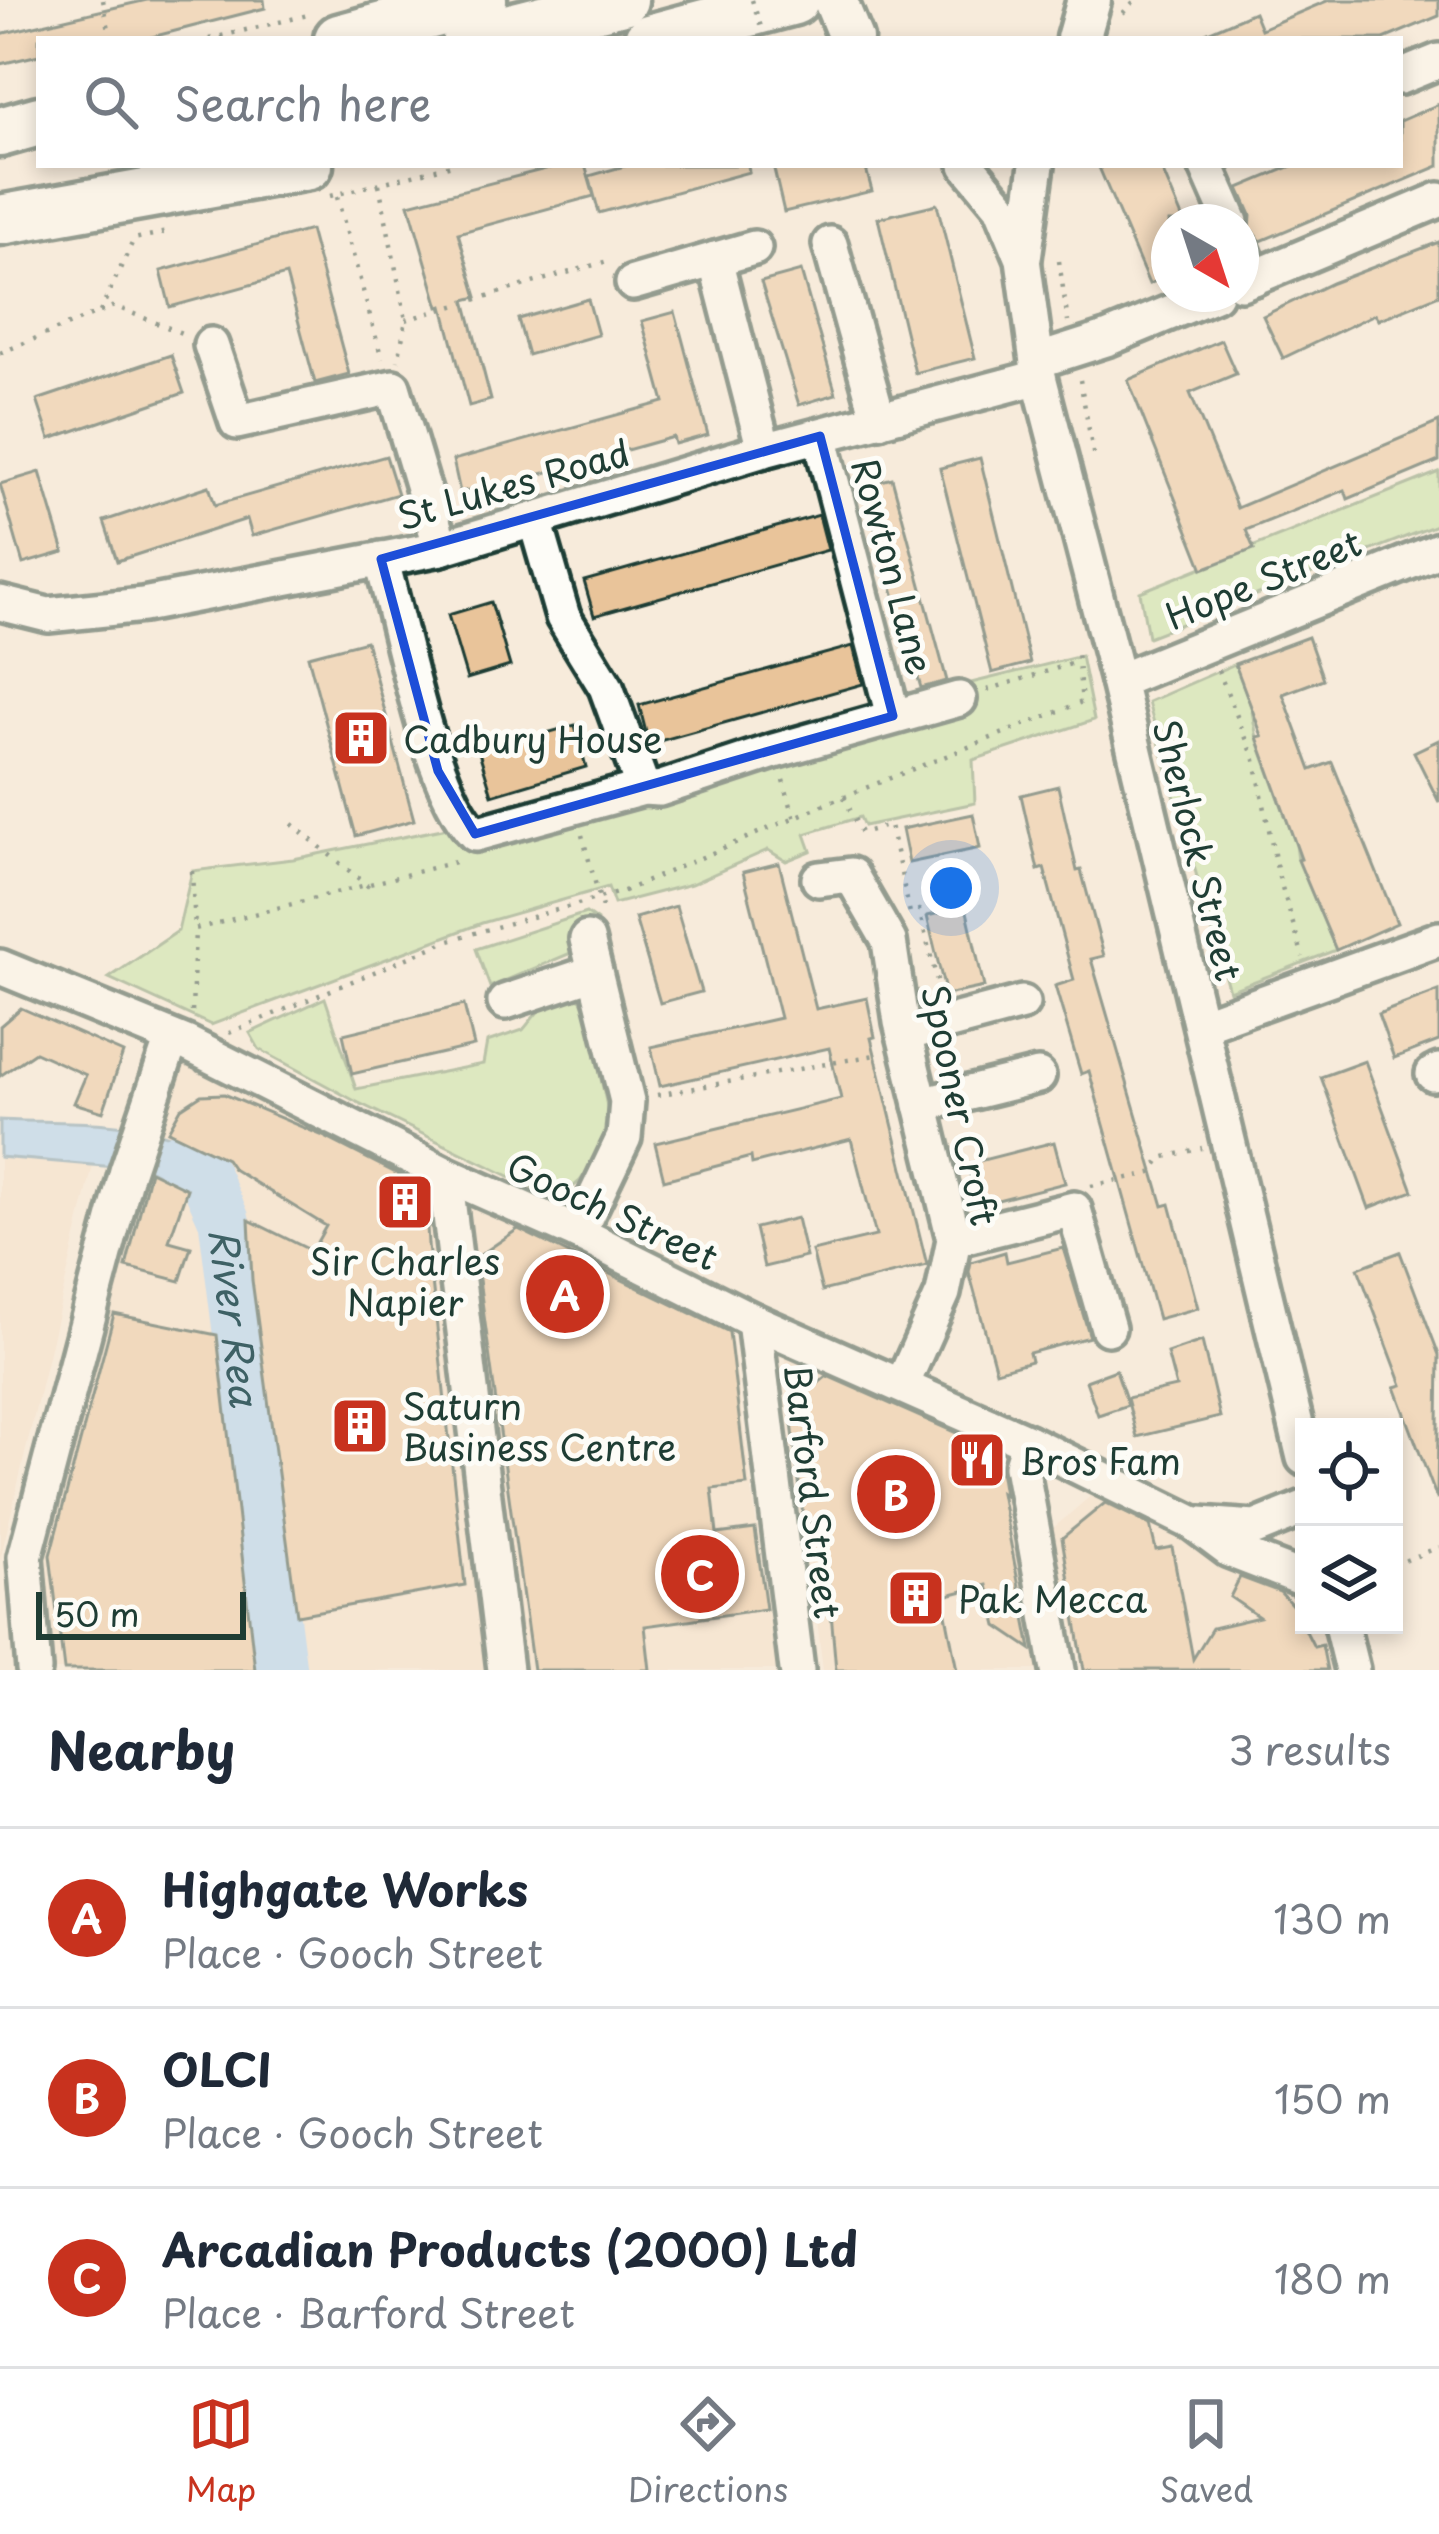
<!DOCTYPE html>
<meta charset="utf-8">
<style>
body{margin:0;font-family:"Playpen Sans",sans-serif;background:#f6f6f7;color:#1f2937}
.controls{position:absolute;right:36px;bottom:36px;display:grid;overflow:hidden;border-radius:0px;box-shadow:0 6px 18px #0003}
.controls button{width:108px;height:108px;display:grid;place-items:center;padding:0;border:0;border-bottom:3px solid #e0e1e3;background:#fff;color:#1f2937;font:60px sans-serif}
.compass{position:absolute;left:1151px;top:204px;width:108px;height:108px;border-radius:50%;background:#fff;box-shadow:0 6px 18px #0003;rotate:141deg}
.scale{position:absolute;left:36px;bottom:30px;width:210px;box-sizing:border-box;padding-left:12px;border:6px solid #1f3d34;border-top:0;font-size:33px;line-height:42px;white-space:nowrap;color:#1f3d34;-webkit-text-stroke:9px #fdfcf7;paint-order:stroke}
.you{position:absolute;left:951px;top:888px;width:42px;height:42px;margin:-30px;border:9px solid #fff;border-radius:50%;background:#1a73e8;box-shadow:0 0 0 18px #1a73e833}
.badge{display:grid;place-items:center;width:78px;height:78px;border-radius:50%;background:#c8321e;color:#fff;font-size:39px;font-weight:700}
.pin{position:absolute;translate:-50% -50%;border:6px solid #fff;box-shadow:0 3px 12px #0006}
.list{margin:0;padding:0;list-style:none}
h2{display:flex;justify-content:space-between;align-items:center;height:156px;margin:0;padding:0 48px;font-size:51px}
h2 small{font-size:39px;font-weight:400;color:#747a83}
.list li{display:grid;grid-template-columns:78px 1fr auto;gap:36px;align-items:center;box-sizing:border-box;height:180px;padding:0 48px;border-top:3px solid #e0e1e3}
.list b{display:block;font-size:45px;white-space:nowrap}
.list p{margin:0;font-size:39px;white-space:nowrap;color:#747a83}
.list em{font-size:39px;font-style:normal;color:#747a83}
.icon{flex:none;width:66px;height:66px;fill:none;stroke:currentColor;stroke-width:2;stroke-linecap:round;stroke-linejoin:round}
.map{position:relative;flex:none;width:1439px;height:1670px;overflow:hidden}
.search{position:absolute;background:#fff;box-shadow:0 6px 18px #0003;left:36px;right:36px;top:36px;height:132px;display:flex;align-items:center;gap:30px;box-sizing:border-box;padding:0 42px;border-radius:0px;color:#747a83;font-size:45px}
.sheet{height:696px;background:#fff}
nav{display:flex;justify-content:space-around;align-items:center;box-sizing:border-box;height:168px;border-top:3px solid #e0e1e3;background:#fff;font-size:33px;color:#747a83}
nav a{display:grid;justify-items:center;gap:6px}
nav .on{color:#c8321e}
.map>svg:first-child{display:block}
.built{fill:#f3dfc8}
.green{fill:#bde4a0;stroke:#6e906a;stroke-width:3}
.water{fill:#9dcef9;stroke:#6b94aa;stroke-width:3}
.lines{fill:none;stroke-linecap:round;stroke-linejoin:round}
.shore{stroke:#517783;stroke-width:3}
.river{stroke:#9dcef9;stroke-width:51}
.building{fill:#e9c49a;stroke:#1f3d34;stroke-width:3}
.minor-casing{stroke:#1f3d34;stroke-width:42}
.major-casing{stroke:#1f3d34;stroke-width:51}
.highway-casing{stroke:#1f3d34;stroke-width:57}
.path{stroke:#1f3d34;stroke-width:4.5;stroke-dasharray:3 9;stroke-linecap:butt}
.minor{stroke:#fdfcf7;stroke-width:33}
.major{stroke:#fdfcf7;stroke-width:42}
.highway{stroke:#fdfcf7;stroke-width:48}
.path-bridge{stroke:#1f3d34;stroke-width:4.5;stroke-dasharray:3 9;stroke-linecap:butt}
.marked{fill:none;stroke:#1d4ed8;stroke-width:9;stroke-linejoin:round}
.labels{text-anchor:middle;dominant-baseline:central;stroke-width:10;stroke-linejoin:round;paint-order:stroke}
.street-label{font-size:36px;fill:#1f3d34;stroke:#fdfcf7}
.poi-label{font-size:36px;fill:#1f3d34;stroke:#fdfcf7;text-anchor:start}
.water-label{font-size:39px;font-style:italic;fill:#3e6165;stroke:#fdfcf7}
</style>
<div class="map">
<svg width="1439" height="1670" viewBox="0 0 1439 1670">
<rect width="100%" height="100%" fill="#f7ebdb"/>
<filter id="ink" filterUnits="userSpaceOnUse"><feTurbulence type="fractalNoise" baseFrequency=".00833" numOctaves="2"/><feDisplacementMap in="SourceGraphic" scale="24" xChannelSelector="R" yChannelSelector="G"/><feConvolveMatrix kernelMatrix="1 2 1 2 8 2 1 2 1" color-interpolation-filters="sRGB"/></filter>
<g filter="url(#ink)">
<g class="built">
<polygon points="180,1057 330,1139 517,1222 730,1326 776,1670 51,1670 41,1555 90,1368 134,1230"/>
<polygon points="0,1157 93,1165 0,1560"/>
<polygon points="785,1351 998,1446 1038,1670 823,1670"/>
<polygon points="1094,1493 1243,1562 1304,1605 1304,1625 1325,1625 1335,1670 1083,1670 1051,1530"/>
</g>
<g class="green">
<polygon points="1439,472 1439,524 1148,637 1140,592"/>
<polygon points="1081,656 1094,720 973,760 975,803 864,826 860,817 805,834 811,851 786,861 768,850 691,884 614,904 608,887 482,923 211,1025 109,978 178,931 192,871 293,859 447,828 459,845 475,846 959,686"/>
<polygon points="1235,664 1251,706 1257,738 1296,845 1298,860 1336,950 1229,991 1148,702"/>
<polygon points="586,913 596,920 571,931 571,953 490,987 476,949"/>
<polygon points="571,995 581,1000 586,1010 610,1120 597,1158 580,1181 567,1192 548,1195 355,1101 259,1049 250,1033 325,998 356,1089 483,1064 487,1042 523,1030 546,1002"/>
</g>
<path class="water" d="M0,1120c83,5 216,-11 242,90l-45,2 -10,-23 -37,-19 -150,-13z"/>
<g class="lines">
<path class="shore" d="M152,1159l41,20 15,20 15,-3c-7,-31 -38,-45 -66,-52"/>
<path class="river" id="s1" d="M179,1158l25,17 20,45 57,450"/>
</g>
<g class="building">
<polygon points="147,0 264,0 265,8 144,39 39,39 39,55 0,64 0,34"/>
<polygon points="1329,0 1439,0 1439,16 1384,39 1192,39 1254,12 1261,29"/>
<polygon points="1439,104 1439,166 1261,241 1250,229 1251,215 1239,188 1294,165 1400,165 1400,121"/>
<polygon points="561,165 585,165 594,196 458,233 477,297 465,300 491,400 469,406 443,306 439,307 409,204"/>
<polygon points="628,165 748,165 749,172 599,213 589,176"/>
<polygon points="773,165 865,165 872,191 784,212"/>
<polygon points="1098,165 1160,165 1184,222 1169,222 1169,275 1149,284"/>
<polygon points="937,204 975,358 915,373 878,218"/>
<polygon points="310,230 349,374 315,383 286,275 170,307 161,271"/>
<polygon points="1439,242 1439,295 1378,320 1375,314 1283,358 1263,316 1332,283"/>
<polygon points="801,271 836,394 799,405 761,282"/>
<polygon points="588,299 598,335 528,355 518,319"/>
<polygon points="675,312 708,435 675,444 673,437 491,488 490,485 460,492 453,460 664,402 642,321"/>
<polygon points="1221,340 1236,374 1190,393 1237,508 1439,422 1439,461 1348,499 1345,490 1246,530 1254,549 1203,569 1128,380"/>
<polygon points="171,355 184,393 50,439 37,400"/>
<polygon points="386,456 398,494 252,536 247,519 117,561 104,521 209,486 215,505"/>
<polygon points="980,458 1030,663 992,673 940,468"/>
<polygon points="40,472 64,552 23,564 0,484"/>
<polygon points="892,478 947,681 921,688 863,486"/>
<polygon points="819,515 828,550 594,616 584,581"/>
<polygon points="491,602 510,666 467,679 448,615"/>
<polygon points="1308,637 1323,679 1283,694 1311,770 1332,762 1397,923 1336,950 1298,860 1301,859 1257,737 1262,736 1235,664"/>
<polygon points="366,641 414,820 356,836 308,656"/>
<polygon points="853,646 863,684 649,744 639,705"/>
<polygon points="575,725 586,767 492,795 479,752"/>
<polygon points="1439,740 1439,802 1414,752"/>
<polygon points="1058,786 1077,871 1081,870 1104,956 1091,959 1163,1206 1170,1204 1198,1308 1158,1319 1089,1071 1081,1074 1055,986 1074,980 1044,868 1038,870 1021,795"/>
<polygon points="973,814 980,848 909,863 902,829"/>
<polygon points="779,863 816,1009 867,998 875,1037 871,1038 927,1265 822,1291 812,1251 876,1236 851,1139 752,1164 751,1157 664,1180 655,1143 841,1099 829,1048 660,1086 651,1047 780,1018 743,872"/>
<polygon points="676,906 701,992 660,1003 635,918"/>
<polygon points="966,907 984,987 946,995 927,916"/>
<polygon points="1439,991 1439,1041 1394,1058 1378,1014"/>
<polygon points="464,1005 474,1046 352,1074 343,1034"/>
<polygon points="21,1008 123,1053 103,1112 74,1103 86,1075 35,1052 0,1076 0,1026"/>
<polygon points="1365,1061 1413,1191 1369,1208 1321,1077"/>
<polygon points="224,1094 321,1135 425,1188 428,1245 465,1585 297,1615 252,1280 249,1220 312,1251 326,1226 233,1169 226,1159 168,1131 181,1108 201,1095"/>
<polygon points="1054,1142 1065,1183 978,1205 967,1164"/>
<polygon points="150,1171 187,1189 169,1241 191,1247 180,1281 126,1267"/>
<polygon points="797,1218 806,1257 764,1267 755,1228"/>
<polygon points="518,1229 729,1332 747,1485 712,1489 717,1534 755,1529 766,1609 645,1626 650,1670 533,1670 476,1258"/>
<polygon points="1063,1248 1090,1337 1029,1353 1031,1361 996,1371 969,1272 971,1262 1005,1252 1007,1262"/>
<polygon points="1400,1252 1439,1355 1437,1499 1395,1387 1402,1385 1358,1268"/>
<polygon points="114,1314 217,1335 255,1670 64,1670 50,1555"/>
<polygon points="1202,1341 1220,1417 1137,1437 1127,1398 1176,1387 1167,1353"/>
<polygon points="1116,1370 1128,1405 1098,1415 1086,1381"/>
<polygon points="827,1376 997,1451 1004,1495 1001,1493 1031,1649 997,1626 987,1585 948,1595 941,1589 957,1670 836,1670 823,1520 804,1524 790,1406"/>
<polygon points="1105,1503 1150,1525 1156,1550 1172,1547 1193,1659 1212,1628 1259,1617 1230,1597 1240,1577 1280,1592 1293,1606 1314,1647 1322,1645 1327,1670 1084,1670 1062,1538"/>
</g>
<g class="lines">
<g class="minor-casing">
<g id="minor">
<polyline points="1400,77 1439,61"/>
<polyline points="967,165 1001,206 1023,259 1039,377 1118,681 1304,1458"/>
<polyline points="1206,165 1231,222"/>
<polyline points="830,244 879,420"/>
<polyline points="1241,247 1254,278"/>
<polyline points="1024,258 1037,165"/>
<polyline points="715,259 764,450"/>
<polyline points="633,283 754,248"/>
<polyline points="1241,283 1439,200"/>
<polyline points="211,345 237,422 393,387 441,548"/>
<polyline points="1037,361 1109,338 1215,294"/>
<polyline points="820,436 893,716"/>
<polyline points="535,520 563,617 606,687 643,788"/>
<path d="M381,559c21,69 47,229 94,275l168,-46 16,1 115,-38 185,-52"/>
<polyline points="0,603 48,615 143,605 441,548 764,450 1039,377"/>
<polyline points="1118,681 1439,550"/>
<polyline points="819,879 851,875 889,941 901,1022 954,1239 943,1293 902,1385"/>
<polyline points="0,967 186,1043 445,1174 578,1233 754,1321 1028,1442 1193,1523 1229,1550 1304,1579"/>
<polyline points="505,1002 595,972"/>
<polyline points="1201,1025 1439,939"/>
<polyline points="904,1034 1022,1003"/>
<polyline points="1433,1074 1439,1071"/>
<polyline points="921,1105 1038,1076"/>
<polyline points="445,1174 505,1670"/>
<polyline points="578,1233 624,1137 627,1101 587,939"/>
<polyline points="954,1239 1074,1209 1108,1328"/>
<polyline points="754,1321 797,1670"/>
<polyline points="1028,1442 1021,1466 1058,1670"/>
<polyline points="1200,1524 1255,1528 1304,1508"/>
<polyline points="1341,1625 1352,1670"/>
<polyline points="34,1670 25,1557 127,1171 172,1038"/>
</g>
</g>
<g class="major-casing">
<g id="major">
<polyline points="835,0 851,39"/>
<polyline points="1078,39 1089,0"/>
</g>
</g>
<g class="highway-casing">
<g id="highway">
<polyline points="339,39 482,0"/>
<polyline points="467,39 623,0"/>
<polyline points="649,39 794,0"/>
<polyline points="0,132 39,121"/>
<polyline points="0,220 308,165"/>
</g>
</g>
<g class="path">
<polyline points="103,0 111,39"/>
<polyline points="1123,13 1135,0"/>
<polyline points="209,39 308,15"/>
<polyline points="379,184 406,320 398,361"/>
<polyline points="330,196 452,165"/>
<polyline points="337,197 382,359"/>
<polyline points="1059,261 1068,322"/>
<polyline points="100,312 114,306 184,334"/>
<polyline points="406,320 611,260"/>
<polyline points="0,353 100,312 134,239 167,232"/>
<polyline points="1080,380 1094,458"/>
<polyline points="1218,670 1255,760 1278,874 1303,957"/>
<polyline points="987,690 1074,663"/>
<polyline points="783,780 795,819"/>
<polyline points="844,797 861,833 890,825 910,913 919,910 941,996"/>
<polyline points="292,824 369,887"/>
<polyline points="582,835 603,911"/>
<polyline points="192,871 195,929"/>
<polyline points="192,1012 195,929 463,860"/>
<polyline points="229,1033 450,940 624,891 830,802 1082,702 1077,653"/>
<polyline points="657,1095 875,1055"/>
<polyline points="1091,1186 1151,1173 1161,1158 1202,1148"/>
<polyline points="1394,1565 1439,1547"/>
</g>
<use href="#minor" class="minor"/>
<use href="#major" class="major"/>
<use href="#highway" class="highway"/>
<polyline class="path-bridge" points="752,0 761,27"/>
</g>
</g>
<path d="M0 0H1439V1670H0ZM820,436l73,280 -418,118 -37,-63 -57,-212z" fill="#f7ebdb" fill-opacity=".55" fill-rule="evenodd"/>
<path class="marked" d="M820,436l73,280 -418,118 -37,-63 -57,-212z"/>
<defs>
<g id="building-square" transform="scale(3)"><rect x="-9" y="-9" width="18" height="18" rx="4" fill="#c8321e" stroke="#fdfcf7"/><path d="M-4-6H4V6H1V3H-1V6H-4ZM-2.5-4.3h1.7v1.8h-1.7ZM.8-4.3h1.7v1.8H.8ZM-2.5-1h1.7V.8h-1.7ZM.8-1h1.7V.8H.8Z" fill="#fff"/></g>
<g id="restaurant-square" transform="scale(3)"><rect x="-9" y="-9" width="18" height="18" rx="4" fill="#c8321e" stroke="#fdfcf7"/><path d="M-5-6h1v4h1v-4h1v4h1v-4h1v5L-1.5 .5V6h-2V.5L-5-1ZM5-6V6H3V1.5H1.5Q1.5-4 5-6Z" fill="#fff"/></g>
</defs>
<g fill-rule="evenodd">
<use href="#building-square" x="361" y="738"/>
<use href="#building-square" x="405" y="1202"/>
<use href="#building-square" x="360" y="1426"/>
<use href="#restaurant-square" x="977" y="1460"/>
<use href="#building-square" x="916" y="1598"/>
</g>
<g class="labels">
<g class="street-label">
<text transform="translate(513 483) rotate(-16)">St Lukes Road</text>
<text transform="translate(894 566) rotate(75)">Rowton Lane</text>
<text transform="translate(1263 578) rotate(-22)">Hope Street</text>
<text transform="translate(1199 850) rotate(76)">Sherlock Street</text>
<text transform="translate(961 1105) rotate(78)">Spooner Croft</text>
<text transform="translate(613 1210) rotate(25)">Gooch Street</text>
<text transform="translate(814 1491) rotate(83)">Barford Street</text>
</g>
<g class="poi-label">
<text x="403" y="738">Cadbury House</text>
<text x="405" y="1260" text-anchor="middle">Sir Charles<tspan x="405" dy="41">Napier</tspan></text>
<text x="402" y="1405">Saturn<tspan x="402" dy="41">Business Centre</tspan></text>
<text x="1019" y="1460">Bros Fam</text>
<text x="958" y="1598">Pak Mecca</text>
</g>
<g class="water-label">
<text stroke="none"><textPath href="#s1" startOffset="177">River Rea</textPath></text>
</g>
</g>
</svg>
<div class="controls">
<button><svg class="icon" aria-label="locate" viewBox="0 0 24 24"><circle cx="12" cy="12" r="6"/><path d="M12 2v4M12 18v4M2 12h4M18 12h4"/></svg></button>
<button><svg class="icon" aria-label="layers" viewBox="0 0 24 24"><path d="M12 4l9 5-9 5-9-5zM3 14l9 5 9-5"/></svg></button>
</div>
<svg class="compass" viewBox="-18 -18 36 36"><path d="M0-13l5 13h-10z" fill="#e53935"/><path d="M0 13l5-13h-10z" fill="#747a83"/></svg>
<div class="scale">50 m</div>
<div class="you"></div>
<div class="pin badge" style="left:565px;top:1294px">A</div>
<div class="pin badge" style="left:896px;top:1494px">B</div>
<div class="pin badge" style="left:700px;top:1574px">C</div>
<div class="search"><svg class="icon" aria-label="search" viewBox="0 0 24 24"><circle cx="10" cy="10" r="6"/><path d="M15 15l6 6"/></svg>Search here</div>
</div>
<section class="sheet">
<h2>Nearby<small>3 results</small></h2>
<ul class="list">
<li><span class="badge">A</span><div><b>Highgate Works</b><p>Place · Gooch Street</p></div><em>130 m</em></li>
<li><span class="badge">B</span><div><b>OLCI</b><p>Place · Gooch Street</p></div><em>150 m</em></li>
<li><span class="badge">C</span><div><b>Arcadian Products (2000) Ltd</b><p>Place · Barford Street</p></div><em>180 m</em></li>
</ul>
</section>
<nav>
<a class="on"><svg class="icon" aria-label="map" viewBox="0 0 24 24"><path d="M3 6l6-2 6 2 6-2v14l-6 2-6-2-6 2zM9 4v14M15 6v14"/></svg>Map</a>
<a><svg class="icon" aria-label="directions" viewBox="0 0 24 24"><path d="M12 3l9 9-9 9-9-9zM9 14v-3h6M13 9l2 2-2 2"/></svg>Directions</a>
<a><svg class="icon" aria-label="saved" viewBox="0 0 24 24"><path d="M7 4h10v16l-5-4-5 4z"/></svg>Saved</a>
</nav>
